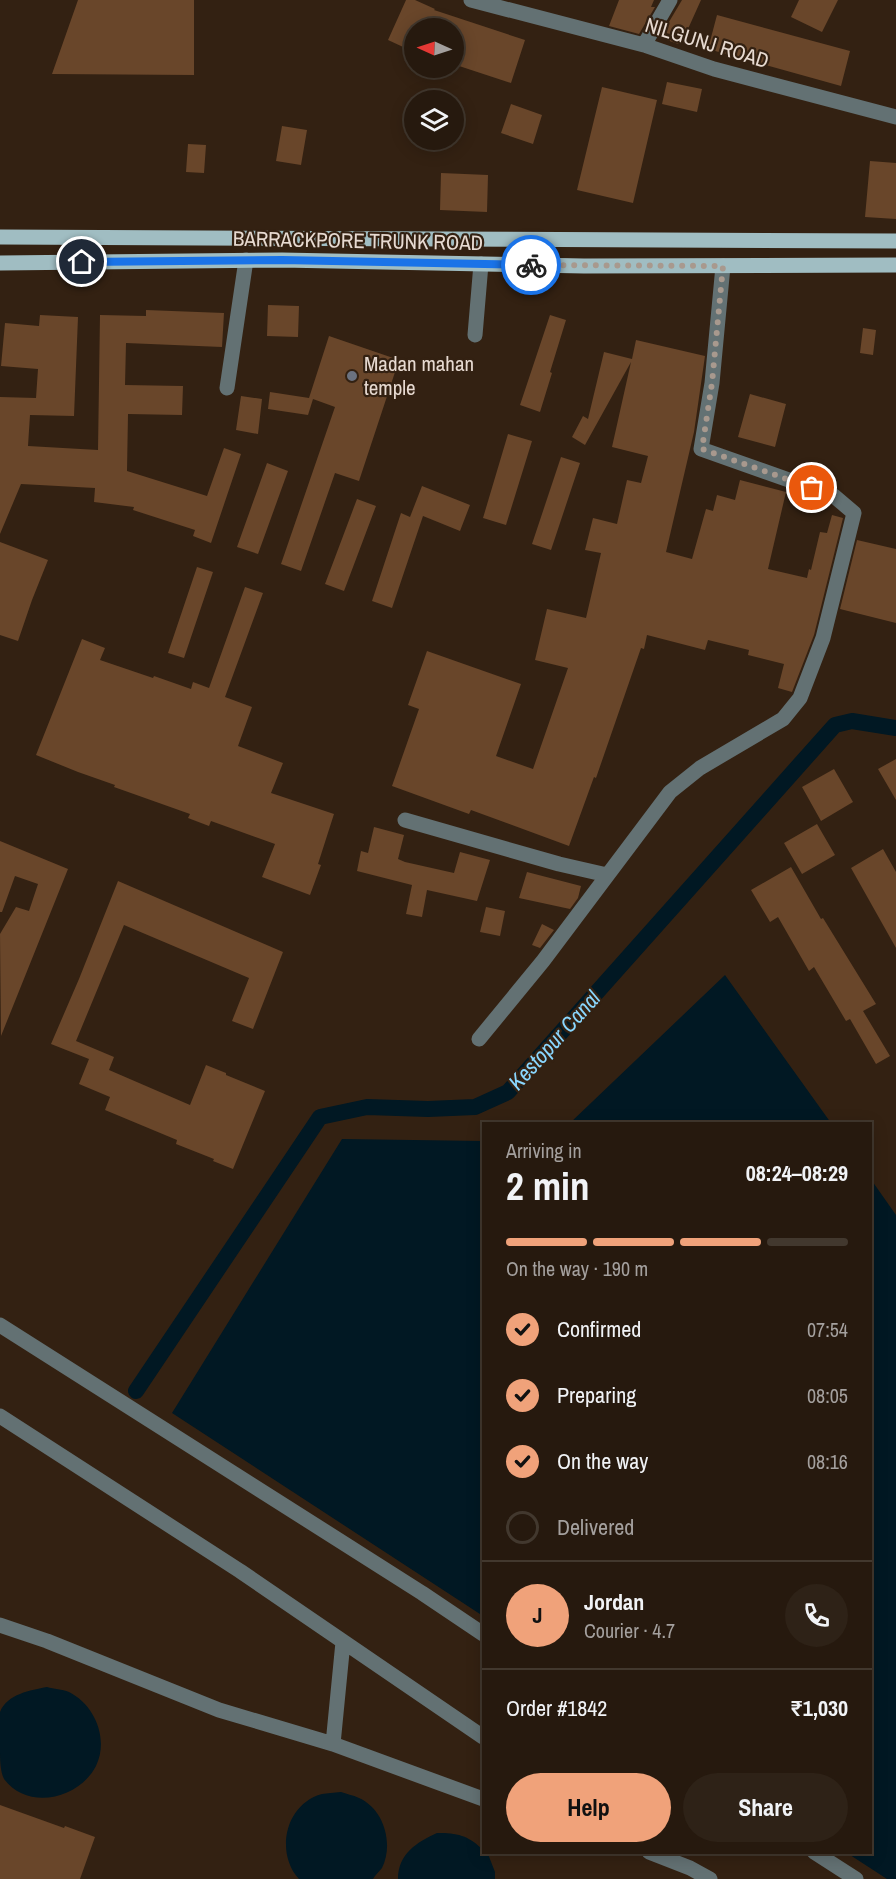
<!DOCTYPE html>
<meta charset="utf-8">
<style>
:root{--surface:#26190e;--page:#2e2217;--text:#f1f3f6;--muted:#a4a09e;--line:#42382e;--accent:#f0a27a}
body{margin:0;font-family:"Archivo Narrow",sans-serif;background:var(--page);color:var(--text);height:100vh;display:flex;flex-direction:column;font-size:22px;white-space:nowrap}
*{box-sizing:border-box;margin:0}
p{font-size:20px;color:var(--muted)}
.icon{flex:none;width:33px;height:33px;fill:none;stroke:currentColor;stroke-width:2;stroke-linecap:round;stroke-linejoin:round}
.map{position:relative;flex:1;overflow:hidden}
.details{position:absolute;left:482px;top:1122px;width:390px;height:732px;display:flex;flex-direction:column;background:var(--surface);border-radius:0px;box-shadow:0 3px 15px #0003,0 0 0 2px var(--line)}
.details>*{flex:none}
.needle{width:39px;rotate:273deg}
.fabs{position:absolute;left:404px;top:18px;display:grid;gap:12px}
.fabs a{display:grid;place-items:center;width:60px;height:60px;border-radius:50%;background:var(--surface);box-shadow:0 3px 15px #0003,0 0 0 2px var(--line);font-size:30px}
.pin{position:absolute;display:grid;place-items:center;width:51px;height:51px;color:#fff;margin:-26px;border:3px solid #fff;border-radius:50%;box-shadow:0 2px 6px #0007}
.courier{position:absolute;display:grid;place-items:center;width:60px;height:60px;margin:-30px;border:4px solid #1a73e8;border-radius:50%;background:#fff;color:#222;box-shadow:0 2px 8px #0007}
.headline em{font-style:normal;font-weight:700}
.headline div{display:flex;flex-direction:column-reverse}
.headline{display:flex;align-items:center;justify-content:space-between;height:102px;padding:0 24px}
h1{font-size:39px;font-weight:700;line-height:45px}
.bar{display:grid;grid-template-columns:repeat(4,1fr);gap:9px 6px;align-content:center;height:72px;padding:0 24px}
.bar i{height:8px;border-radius:4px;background:var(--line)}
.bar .active{background:var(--accent)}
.bar p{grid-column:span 4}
.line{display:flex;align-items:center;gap:15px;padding:0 24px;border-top:2px solid var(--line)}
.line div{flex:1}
.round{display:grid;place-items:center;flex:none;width:63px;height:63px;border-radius:32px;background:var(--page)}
ol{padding:0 24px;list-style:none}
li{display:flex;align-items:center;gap:18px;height:66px}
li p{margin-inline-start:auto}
li .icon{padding:6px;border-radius:50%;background:var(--accent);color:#111;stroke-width:4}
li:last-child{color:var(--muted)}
li i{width:33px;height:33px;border:3px solid var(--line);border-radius:50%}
.button{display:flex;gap:12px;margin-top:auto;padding:12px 24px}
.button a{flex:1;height:69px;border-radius:36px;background:var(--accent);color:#111;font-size:24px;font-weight:700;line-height:69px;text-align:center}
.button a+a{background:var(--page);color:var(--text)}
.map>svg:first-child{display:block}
.water{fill:#011823}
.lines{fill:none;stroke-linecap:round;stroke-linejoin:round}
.canal{stroke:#011823;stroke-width:16}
.building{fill:#69462a}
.minor{stroke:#637173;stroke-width:15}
.major{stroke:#a0bdc2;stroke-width:15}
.done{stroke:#a8998e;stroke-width:6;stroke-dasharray:0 10.8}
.route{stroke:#1a73e8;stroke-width:8}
.worship-dot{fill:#6b7280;stroke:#332112;stroke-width:2}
.labels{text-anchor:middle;stroke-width:4.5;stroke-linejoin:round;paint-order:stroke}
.street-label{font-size:21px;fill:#e7dad1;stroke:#332112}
.poi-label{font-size:21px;fill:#e7dad1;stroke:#332112;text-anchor:start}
.water-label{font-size:22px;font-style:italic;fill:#8ad7fe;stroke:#332112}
</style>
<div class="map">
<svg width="896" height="1879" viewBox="0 0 896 1879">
<rect width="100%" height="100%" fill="#332112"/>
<!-- water -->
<path class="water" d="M725,975L831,1123H570Z
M342,1139L483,1141V1616L172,1413Z
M870,1178L896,1215V1879H887L847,1853L870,1852Z
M47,1687C54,1689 62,1689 69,1692C95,1705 109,1739 96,1766C79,1799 28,1811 4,1779C0,1771 0,1759 0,1748C0,1739 0,1720 0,1712C7,1694 31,1690 47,1687Z
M341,1792C346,1794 353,1795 359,1798C384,1809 394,1844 382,1868C379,1872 375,1875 373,1879H299C275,1853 285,1804 322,1794C327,1793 334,1793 341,1792Z
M437,1833C457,1833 468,1835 483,1850V1852L488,1854L495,1872V1879H398C398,1854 417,1842 437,1833Z"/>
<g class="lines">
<!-- canal -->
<path class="canal" d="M136,1391L320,1117L367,1107L428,1109L475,1107L508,1092L835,725L852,721L896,728"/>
</g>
<!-- building -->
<path class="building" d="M78,0H194V75L52,74Z
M406,0H415L435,9L434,10L525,40L511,83L453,64V28H414V52L388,40Z
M619,0H654L651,7H655L639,34L609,26Z
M682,0H701L683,40L678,44L667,40L670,34L663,32Z
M799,0H838L822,32L791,17Z
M717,15L850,51L841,86L708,49Z
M667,82L702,89L697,112L662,104Z
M602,87L657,100L633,203L577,190Z
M511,104L542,115L533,144L501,133Z
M282,126L307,130L301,165L276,161Z
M188,144L206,145L204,173L186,172Z
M870,161L896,163V219L865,217Z
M441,173L488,175L487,212L440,210Z
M268,305L299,306L298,337L267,336Z
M146,310L224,313L222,347L126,343L125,385L183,386L182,415L128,414L127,471L207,496L224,448L241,454L211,543L193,536L195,530L133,510L134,507L94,502L95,488L21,484L0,534V397L36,398L38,369L1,366L5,323L39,326L40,315L78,317L74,416L30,415L28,446L98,450L100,315L146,316Z
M550,315L566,320L550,372L552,373L540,412L520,405Z
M863,328L876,330L873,355L860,353Z
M329,336L399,360L359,481L335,473L301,571L281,564L335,407L313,399L308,415L268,409L270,392L309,398Z
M636,340L705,356L694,432L666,552L692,559L706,509L713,511L717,495L735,500L740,480L786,492L768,569L807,578L809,569L811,570L820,532L827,533L832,515L843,518L814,635L792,692L778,688L784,664L748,655L749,650L708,640L705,650L647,635L644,649L641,648L596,778L594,777L569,846L471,810L469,814L392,786L419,709L408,705L427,651L521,684L496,756L533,769L568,668L535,660L547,609L586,618L601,553L585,550L593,518L617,524L627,480L641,483L648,456L612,447L631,362L585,445L572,437L583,416L588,419L604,352L632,359Z
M750,394L786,404L775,447L738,437Z
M241,396L262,399L258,434L236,430Z
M508,434L532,441L506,525L483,518Z
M561,457L580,463L551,550L532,544Z
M267,463L288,471L258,554L237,547Z
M422,486L470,505L460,531L423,516L392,608L372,601L401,513L410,517Z
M357,499L376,506L344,591L325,584Z
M857,540L896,549V623L840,609Z
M0,542L48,560L32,600L18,641L0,635Z
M197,567L213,572L184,658L168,653Z
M245,587L263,593L225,697L252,707L238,746L283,763L271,793L334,814L318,864L321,865L310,895L262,877L275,844L211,821L209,826L188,818L190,814L114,787L115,785L78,772L36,755L82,639L105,648L100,660L153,678L154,676L191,689L193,682L209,688Z
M896,759V800L878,769Z
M834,769L853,802L821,821L802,787Z
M817,824L835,855L802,874L784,843Z
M374,827L404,835L398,859L405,862L454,873L460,852L490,860L477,901L427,890L422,917L406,914L412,885L357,871L361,851L368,853Z
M0,841L68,869L1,1036L0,934L16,907L29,911L38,884L15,876L2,912H0Z
M883,849L896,872V948L851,868Z
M791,867L821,919L823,918L876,1004L863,1011L890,1056L876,1064L850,1019L846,1021L814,967L809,971L778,917L770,922L751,890Z
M527,872L581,886L578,898L570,909L519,898Z
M118,881L283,952L253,1029L232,1021L249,978L124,925L76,1041L114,1057L109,1070L190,1105L206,1065L226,1073V1075L265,1091L233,1169L213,1161L214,1159L176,1144L177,1140L105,1110L110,1097L79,1084L89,1059L51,1044L79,979Z
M486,907L505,911L500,936L480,932Z
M542,924L554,930L540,948L532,945Z
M0,1805L64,1828L65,1826L95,1837L80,1879H0Z"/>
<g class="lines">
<!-- minor -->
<path class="minor" d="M471,0L644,45L714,69L896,117
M644,45L670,0
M475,335L481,264
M227,388L246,260
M405,820L559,864L607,875
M479,1039L543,961L670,792L700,768L783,719L800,698L823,638L854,513L834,496L701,449L712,383L723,266
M0,1325L422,1593L483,1634
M0,1416L240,1571L483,1737
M0,1625L47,1641L219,1710L333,1744L483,1799
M333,1744L343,1642
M649,1852L690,1868L710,1879
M814,1852L856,1879"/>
<!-- major -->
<path class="major" d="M0,237L896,241
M0,263L282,260L584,266L896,265"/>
</g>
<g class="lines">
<!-- done -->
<path class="done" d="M531,265L723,266L712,383L702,449L812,488"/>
<!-- route -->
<path class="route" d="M82,262L282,260L531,265"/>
</g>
<!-- markers -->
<circle class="worship-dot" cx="352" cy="376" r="6"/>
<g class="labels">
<!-- street labels -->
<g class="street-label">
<text transform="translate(707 43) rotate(17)" y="7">NILGUNJ ROAD</text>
<text transform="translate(358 241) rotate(1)" y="7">BARRACKPORE TRUNK ROAD</text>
</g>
<!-- poi labels -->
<g class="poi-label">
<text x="364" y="371">Madan mahan<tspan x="364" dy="24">temple</tspan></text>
</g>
<!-- water labels -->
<g class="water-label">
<text transform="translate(554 1040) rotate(-48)" y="8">Kestopur Canal</text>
</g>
</g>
</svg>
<div class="fabs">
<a><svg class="needle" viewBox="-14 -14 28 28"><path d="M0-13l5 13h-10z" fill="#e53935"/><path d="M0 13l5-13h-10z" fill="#a4a09e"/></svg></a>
<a><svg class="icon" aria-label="layers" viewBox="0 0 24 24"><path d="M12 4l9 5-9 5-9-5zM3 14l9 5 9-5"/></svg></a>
</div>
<div class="pin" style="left:812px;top:488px;background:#ea580c"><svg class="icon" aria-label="bag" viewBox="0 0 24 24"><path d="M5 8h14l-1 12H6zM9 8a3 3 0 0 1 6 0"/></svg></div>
<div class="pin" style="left:82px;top:262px;background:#1f2937"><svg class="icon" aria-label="home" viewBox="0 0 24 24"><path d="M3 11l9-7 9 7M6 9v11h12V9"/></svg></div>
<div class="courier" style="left:531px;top:265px"><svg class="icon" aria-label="bike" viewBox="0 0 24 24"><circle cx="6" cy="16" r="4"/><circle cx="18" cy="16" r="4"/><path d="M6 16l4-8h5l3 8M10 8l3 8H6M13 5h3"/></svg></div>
<section class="details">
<div class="headline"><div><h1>2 min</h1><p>Arriving in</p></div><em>08:24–08:29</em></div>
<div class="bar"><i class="active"></i><i class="active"></i><i class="active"></i><i></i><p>On the way · 190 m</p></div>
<ol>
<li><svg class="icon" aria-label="check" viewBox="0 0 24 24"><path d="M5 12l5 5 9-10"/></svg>Confirmed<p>07:54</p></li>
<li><svg class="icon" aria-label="check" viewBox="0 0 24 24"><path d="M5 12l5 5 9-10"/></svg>Preparing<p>08:05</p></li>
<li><svg class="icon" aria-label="check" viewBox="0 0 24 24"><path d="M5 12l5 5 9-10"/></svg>On the way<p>08:16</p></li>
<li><i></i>Delivered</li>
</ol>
<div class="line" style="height:108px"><b class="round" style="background:var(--accent);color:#111">J</b><div><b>Jordan</b><p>Courier · 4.7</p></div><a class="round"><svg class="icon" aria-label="phone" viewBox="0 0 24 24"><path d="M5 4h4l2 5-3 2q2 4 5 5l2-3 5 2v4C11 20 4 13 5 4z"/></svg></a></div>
<div class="line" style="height:78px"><div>Order #1842</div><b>₹1,030</b></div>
<div class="button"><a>Help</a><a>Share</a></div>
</section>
</div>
